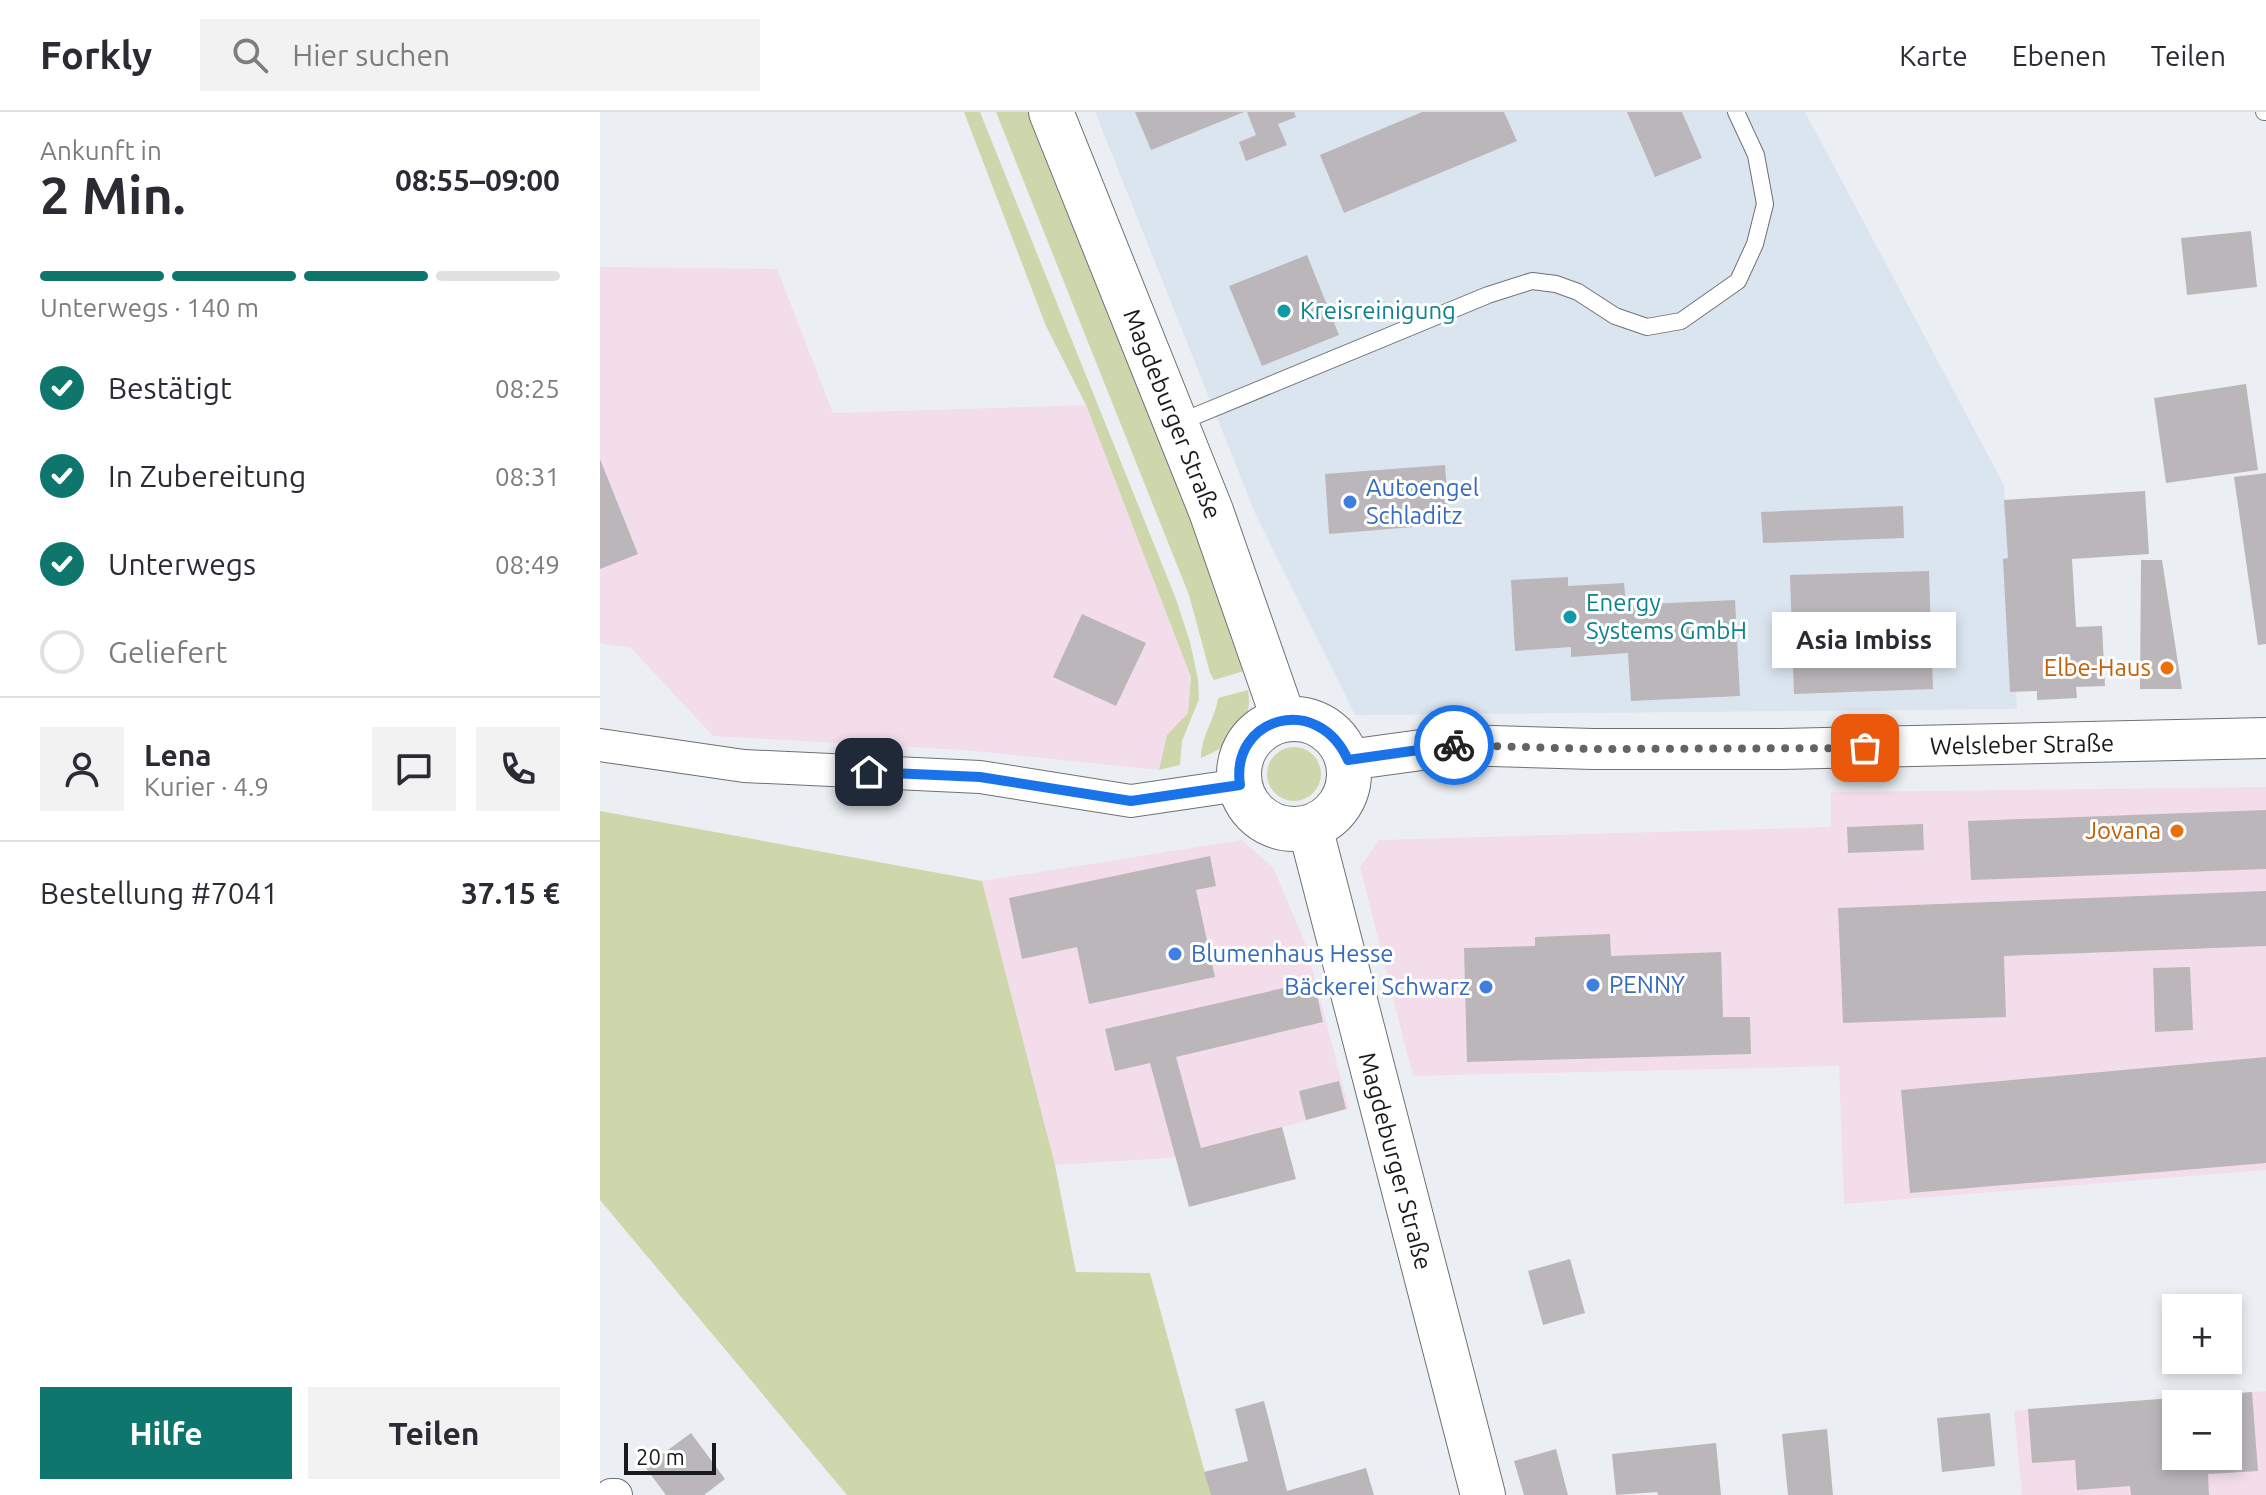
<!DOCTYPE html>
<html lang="de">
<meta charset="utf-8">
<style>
:root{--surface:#fff;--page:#f2f2f3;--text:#2b2b33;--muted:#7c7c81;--line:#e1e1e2;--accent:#0f766e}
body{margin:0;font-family:Ubuntu,sans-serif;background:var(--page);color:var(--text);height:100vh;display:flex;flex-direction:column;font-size:30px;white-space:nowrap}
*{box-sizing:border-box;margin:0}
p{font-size:26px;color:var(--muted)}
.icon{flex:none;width:44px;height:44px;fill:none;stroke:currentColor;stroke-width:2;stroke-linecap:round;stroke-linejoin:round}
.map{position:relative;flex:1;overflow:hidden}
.panel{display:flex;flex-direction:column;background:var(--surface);width:600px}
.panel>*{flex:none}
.buttons{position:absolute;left:1562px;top:1182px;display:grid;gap:16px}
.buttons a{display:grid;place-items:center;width:80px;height:80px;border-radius:0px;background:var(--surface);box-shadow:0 4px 12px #0003;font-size:40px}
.scale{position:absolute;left:24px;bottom:20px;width:92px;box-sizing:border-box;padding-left:8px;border:4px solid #191a1b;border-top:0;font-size:22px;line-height:28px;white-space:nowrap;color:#191a1b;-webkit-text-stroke:6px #fff;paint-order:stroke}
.pin{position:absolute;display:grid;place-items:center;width:68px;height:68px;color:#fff;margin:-34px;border-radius:16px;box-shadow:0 4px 12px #0006}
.courier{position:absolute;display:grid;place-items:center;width:80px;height:80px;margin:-40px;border:6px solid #1a73e8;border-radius:50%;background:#fff;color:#222;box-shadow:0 2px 10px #0007}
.bubble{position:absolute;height:56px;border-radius:0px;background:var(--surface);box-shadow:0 4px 12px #0003;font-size:26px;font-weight:600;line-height:56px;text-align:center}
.overview em{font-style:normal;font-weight:600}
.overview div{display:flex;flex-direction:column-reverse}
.overview{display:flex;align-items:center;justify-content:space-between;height:136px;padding:0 40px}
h1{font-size:52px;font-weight:600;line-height:60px}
.bar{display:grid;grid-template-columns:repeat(4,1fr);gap:12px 8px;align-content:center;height:96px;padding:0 40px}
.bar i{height:10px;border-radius:6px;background:var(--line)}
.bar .current{background:var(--accent)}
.bar p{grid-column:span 4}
.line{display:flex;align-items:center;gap:20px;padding:0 40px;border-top:2px solid var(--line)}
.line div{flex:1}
.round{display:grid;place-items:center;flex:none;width:84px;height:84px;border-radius:0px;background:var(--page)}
ol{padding:0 40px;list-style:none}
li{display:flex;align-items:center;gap:24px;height:88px}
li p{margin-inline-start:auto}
li .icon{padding:8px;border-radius:50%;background:var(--accent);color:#fff;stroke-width:4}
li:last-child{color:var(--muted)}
li i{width:44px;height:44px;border:4px solid var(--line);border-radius:50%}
.action{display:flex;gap:16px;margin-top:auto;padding:16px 40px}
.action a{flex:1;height:92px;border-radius:0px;background:var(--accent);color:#fff;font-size:32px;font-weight:600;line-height:92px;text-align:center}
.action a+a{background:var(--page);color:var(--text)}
header{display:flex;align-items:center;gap:48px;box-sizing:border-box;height:112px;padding:0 40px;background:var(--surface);border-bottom:2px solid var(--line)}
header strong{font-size:38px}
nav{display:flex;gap:44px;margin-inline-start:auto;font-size:28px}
.search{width:560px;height:72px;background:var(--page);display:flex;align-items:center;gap:20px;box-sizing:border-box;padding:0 28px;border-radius:0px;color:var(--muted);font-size:30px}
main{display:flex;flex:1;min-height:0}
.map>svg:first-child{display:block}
.commercial{fill:#f4ddea;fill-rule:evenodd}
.built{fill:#dbe5ef}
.green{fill:#ced7ab}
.building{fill:#bbb6ba;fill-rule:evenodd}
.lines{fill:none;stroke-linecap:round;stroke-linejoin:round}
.service-casing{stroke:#6e7175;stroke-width:18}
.minor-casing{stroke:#6e7175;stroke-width:34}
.tertiary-casing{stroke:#6e7175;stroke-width:42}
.secondary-casing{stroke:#6e7175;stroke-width:46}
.service{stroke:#fff;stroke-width:16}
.minor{stroke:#fff;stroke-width:32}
.tertiary{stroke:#fff;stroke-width:40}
.secondary{stroke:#fff;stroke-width:44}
.done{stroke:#626567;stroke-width:8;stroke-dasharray:0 14.4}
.route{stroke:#1a73e8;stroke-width:10}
.culture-dot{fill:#0f9aa8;stroke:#fff;stroke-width:3}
.shop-dot{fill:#3f7fe0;stroke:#fff;stroke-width:3}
.food-dot{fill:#e8710a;stroke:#fff;stroke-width:3}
.labels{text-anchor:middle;stroke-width:6;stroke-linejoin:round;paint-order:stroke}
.culture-label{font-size:24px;fill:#0d838f;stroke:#fff;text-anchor:start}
.street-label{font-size:24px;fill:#191a1b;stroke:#fff}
.shop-label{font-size:24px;fill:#366cbe;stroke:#fff;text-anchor:start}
.food-label{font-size:24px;fill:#c56008;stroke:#fff;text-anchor:end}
</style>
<header>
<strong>Forkly</strong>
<div class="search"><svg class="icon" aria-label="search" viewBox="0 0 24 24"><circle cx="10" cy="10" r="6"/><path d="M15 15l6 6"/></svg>Hier suchen</div>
<nav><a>Karte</a><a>Ebenen</a><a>Teilen</a></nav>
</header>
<main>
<section class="panel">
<div class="overview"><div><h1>2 Min.</h1><p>Ankunft in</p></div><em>08:55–09:00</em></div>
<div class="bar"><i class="current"></i><i class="current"></i><i class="current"></i><i></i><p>Unterwegs · 140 m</p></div>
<ol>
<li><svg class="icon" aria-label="check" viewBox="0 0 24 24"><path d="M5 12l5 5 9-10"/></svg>Bestätigt<p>08:25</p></li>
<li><svg class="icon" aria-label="check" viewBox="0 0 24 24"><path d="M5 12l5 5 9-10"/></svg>In Zubereitung<p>08:31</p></li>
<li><svg class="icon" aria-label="check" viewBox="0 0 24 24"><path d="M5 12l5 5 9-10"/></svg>Unterwegs<p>08:49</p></li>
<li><i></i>Geliefert</li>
</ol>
<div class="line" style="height:144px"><a class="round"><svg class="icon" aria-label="person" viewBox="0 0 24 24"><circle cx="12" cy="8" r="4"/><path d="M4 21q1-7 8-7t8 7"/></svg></a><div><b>Lena</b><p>Kurier · 4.9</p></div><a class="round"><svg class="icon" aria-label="chat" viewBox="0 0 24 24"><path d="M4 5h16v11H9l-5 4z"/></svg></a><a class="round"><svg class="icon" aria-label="phone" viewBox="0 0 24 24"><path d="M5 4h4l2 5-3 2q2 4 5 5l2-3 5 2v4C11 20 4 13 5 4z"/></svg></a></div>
<div class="line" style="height:104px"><div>Bestellung #7041</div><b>37.15 €</b></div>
<div class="action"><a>Hilfe</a><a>Teilen</a></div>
</section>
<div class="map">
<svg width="1666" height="1383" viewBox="0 0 1666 1383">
<rect width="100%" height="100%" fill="#ebeff3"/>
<!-- commercial -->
<path class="commercial" d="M0,155L177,157L233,301L486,293L591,565L588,602L567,623L559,658L364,638L113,624L31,536L0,531Z
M1666,675V1058L1244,1092L1239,954L813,964L760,755L779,728L1231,715V680Z
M642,728L673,755L706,833L749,997L568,1046L455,1053L382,769Z
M1666,1279V1383H1422L1414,1299ZM1576,1292H1628V1344H1576Z"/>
<!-- built -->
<path class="built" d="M495,0H1205L1404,373L1417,597L755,603L655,401Z"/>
<!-- green -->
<path class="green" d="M364,0H380L576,487L590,530L598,567L599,587L582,629L580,653L559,658L567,623L588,601L591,565L486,293L446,214Z
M396,0H434L599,416L644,559L614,568L610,561L589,483Z
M648,578C654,614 631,634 601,646C601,624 615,607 618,586Z
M667 662a27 27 0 1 1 54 0a27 27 0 1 1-54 0Z
M0,699L382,769L455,1053L476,1160L550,1161L611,1383H247L0,1088Z"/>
<!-- building -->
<path class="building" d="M535,0H644L551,38Z
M647,0H694L696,5L678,12L687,33L646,49L639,30L656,23Z
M822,0H904L917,29L744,101L720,43Z
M1027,0H1082L1102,46L1055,65Z
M1651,119L1657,175L1587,183L1581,126Z
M707,143L739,223L662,254L629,174Z
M1646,272L1658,358L1566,371L1554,286Z
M0,347L38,442L0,457Z
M845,353L849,412L729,422L725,362Z
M1666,361V532L1658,533L1634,365Z
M1545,379L1549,442L1472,447L1476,515L1502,514L1505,574L1476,575L1477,586L1437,588V579L1410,580L1403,447L1408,446L1404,388Z
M1303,394L1304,426L1163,431L1161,400Z
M1541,448H1562L1582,577H1540Z
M1329,459L1333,577L1194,582L1190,463Z
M968,465V474L1024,471L1026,493L1135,488L1140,584L1031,589L1028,541L971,545V535L915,539L911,468Z
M482,502L546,531L516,594L453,565Z
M1666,698V757L1371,768L1368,709Z
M1323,712L1324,738L1248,741L1247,715Z
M610,744L616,774L596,778L615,865L489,892L477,835L422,847L409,786Z
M1666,779V834L1404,844L1406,905L1243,911L1238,796Z
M1010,822L1011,844L1121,840L1123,905H1150L1151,942L867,950L864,836L935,834V825Z
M1590,855L1593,918L1555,920L1553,856Z
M714,869L723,910L576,945L601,1036L682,1015L696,1067L589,1095L550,951L515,959L505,917Z
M1666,945V1051L1310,1081L1301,978Z
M739,969L746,997L706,1008L699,979Z
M970,1147L985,1201L943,1213L928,1159Z
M1652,1280L1658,1359L1608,1362L1609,1383H1531L1530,1374L1477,1378L1475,1348L1432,1351L1428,1297ZM1576,1292H1628V1344H1576Z
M664,1289L687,1379L766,1356L774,1383H611L604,1360L648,1349L635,1297Z
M1390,1301L1395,1354L1342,1360L1337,1306Z
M1227,1317L1233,1383H1188L1182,1322Z
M91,1321L125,1367L104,1383H66L45,1355Z
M1116,1331L1121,1383H1058L1057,1380L1016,1383L1012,1342Z
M956,1337L968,1383H924L914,1349Z"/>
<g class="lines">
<defs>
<path id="service" d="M1664,0H1666
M578,311L888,183L932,169L956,172L978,180L1015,204L1047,215L1081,209L1138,169L1155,132L1165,92L1156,43L1136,0"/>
<path id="minor" d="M0,633L144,654L380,665L531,689L640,673
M11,1383H16"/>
<path id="tertiary" d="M748,648L858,633L993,637H1181L1666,626"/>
<path id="secondary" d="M451,0L611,399L684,608
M639 662a55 55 0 1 1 110 0a55 55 0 1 1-110 0Z
M710,715L883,1383"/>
</defs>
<!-- service casing -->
<use href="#service" class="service-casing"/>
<!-- minor casing -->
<use href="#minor" class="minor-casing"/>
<!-- tertiary casing -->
<use href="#tertiary" class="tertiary-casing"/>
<!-- secondary casing -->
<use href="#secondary" class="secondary-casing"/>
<!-- service -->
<use href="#service" class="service"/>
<!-- minor -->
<use href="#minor" class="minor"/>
<!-- tertiary -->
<use href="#tertiary" class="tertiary"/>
<!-- secondary -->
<use href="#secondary" class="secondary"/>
</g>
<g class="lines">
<!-- done -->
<path class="done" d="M854,633L993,637L1265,636"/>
<!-- route -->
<path class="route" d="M269,660L380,665L531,689L640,673C630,605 718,580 748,648L854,633"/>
</g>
<!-- markers -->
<g class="culture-dot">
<circle cx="684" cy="199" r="8"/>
<circle cx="970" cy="505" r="8"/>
</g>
<g class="shop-dot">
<circle cx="750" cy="390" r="8"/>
<circle cx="575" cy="842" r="8"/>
<circle cx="993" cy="873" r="8"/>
<circle cx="886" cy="875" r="8"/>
</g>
<g class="food-dot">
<circle cx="1567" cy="556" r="8"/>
<circle cx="1577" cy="719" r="8"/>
</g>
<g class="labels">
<!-- culture labels -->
<g class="culture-label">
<text x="700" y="207">Kreisreinigung</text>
<text x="986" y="499">Energy<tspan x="986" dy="28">Systems GmbH</tspan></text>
</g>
<!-- street labels -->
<g class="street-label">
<text transform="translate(572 302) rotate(68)" y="8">Magdeburger Straße</text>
<text transform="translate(1422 633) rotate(-1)" y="8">Welsleber Straße</text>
<text transform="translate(795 1049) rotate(75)" y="8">Magdeburger Straße</text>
</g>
<!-- shop labels -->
<g class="shop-label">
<text x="766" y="384">Autoengel<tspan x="766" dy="28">Schladitz</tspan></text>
<text x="591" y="850">Blumenhaus Hesse</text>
<text x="1009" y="881">PENNY</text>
<text x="870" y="883" text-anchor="end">Bäckerei Schwarz</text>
</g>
<!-- food labels -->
<g class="food-label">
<text x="1551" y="564">Elbe-Haus</text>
<text x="1561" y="727">Jovana</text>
</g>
</g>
</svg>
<div class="buttons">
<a>+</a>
<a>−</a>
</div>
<div class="scale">20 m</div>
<div class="pin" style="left:1265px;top:636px;background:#ea580c"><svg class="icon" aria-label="bag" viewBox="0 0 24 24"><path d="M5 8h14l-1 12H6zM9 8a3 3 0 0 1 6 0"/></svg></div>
<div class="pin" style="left:269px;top:660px;background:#1f2937"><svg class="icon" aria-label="home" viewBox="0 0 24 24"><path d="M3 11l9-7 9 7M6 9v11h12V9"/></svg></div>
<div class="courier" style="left:854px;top:633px"><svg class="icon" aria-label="bike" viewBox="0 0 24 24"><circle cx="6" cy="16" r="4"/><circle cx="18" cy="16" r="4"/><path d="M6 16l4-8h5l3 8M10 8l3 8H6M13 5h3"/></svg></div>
<div class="bubble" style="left:1172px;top:500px;width:184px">Asia Imbiss</div>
</div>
</main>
